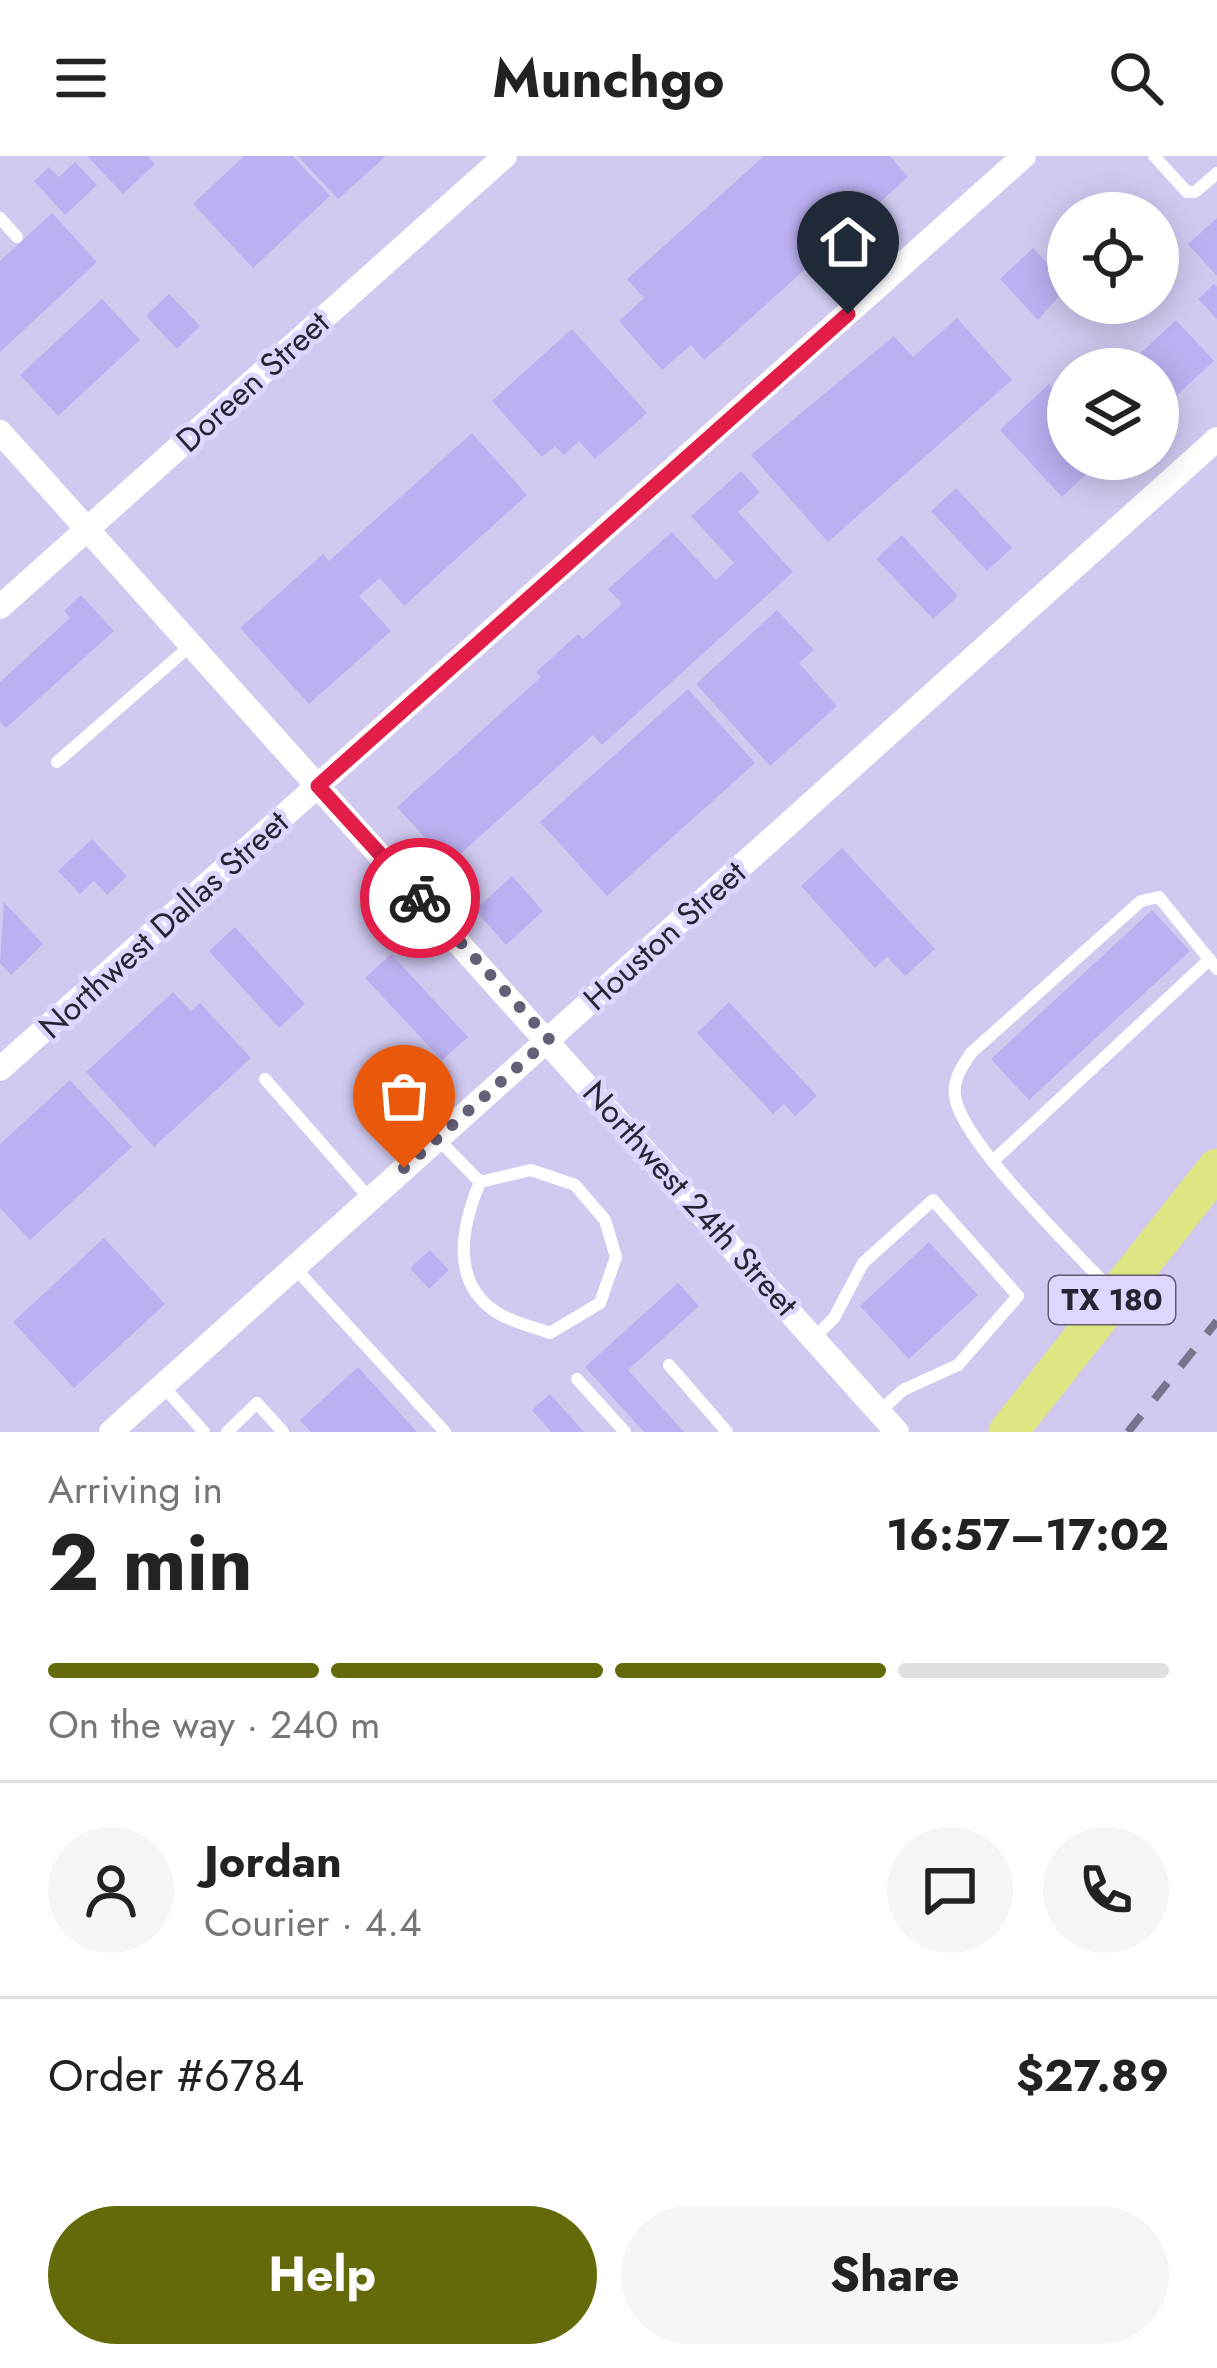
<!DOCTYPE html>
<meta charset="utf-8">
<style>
:root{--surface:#fff;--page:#f6f6f6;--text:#222;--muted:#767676;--line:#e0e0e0;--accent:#646909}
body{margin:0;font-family:Jost,sans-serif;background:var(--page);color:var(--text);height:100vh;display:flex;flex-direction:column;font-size:45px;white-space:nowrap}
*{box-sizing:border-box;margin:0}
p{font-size:39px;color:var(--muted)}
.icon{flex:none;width:66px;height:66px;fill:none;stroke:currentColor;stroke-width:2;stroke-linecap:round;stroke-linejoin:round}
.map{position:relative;height:1276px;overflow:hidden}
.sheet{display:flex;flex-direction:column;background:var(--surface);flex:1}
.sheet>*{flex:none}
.tools{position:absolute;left:1047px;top:36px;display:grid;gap:24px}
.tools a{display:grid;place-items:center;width:132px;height:132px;border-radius:50%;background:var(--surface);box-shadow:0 6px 30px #0003;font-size:60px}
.pin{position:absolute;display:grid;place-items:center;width:102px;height:102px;color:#fff;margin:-123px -51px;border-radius:50% 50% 50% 0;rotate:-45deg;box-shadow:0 0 12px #0007}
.pin .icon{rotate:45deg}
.courier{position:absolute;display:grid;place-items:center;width:120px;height:120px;margin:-60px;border:9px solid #e11d48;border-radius:50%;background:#fff;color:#222;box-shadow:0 3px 15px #0007}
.summary em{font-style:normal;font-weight:700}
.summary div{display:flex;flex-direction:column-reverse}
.summary{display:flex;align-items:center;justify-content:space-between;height:204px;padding:0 48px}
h1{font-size:78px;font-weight:700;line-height:90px}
.bar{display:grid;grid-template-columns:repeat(4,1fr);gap:18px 12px;align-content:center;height:144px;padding:0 48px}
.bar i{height:15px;border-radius:9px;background:var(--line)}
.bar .on{background:var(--accent)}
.bar p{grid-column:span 4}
.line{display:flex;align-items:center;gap:30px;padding:0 48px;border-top:3px solid var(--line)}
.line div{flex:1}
.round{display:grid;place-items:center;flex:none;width:126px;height:126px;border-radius:63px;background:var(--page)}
.button{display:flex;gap:24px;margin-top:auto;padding:24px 48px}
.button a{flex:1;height:138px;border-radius:72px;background:var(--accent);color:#fff;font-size:48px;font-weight:700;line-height:138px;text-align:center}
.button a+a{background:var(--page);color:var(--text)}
header{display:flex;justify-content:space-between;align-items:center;height:156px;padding:0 48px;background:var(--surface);font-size:54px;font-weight:700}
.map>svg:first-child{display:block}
.building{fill:#bdb0f2}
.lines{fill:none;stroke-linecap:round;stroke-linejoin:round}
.service{stroke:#fff;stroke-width:12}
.minor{stroke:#fff;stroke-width:24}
.primary{stroke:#dfe583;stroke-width:39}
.rail{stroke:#78748e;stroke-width:8;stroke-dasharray:21 21;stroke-linecap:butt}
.done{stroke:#625f76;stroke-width:12;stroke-dasharray:0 21.6}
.route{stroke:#e11d48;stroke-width:15}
.labels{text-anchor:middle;stroke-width:10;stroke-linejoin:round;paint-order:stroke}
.shield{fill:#ddd7ff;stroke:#5e5a70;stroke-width:3}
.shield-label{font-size:30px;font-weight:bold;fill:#272533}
.street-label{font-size:33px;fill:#272533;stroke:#ddd7ff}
</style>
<header><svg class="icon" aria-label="menu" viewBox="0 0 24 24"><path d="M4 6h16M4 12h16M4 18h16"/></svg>Munchgo<svg class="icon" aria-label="search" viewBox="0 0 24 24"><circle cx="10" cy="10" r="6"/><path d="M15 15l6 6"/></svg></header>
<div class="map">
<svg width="1217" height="1276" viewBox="0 0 1217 1276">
<rect width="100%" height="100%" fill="#d0caf1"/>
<!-- building -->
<path class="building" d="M87,0H148L155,8L123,38Z
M244,0H293L330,40L253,112L193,48Z
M298,0H386L338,43Z
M764,0H890L908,21L704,204L691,189L662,214L619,165L644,142L627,123Z
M75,6L97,29L65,59L34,25L49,11L59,21Z
M52,57L97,106L0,196V105Z
M1217,62V120L1188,88Z
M1033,92L1068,130L1038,164L1000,123Z
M1214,128L1217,131V163L1198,143Z
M169,138L200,170L177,193L146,160Z
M102,143L140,184L58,260L20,219Z
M957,162L1012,224L828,386L751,299L894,180L913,201Z
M1176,164L1214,205L1165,250L1158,242V213L1128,209Z
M572,173L647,257L595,303L579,285L564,299L555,290L542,301L492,245Z
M1049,228L1068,248V303H1102L1062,341L1000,274Z
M472,277L527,339L404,450L380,422L359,440L391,475L309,548L240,472L323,398L329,405Z
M741,315L760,336L738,356L793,416L602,589L593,579L449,708L397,651L541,521L536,516L578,478L583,483L622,448L608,433L672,376L716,424L734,407L691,360Z
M956,332L1012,392L987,415L931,355Z
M902,379L958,440L933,463L876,403Z
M81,439L114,475L6,572L0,565V526L70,462L64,455Z
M777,454L814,494L799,507L837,550L770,610L696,528Z
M688,533L755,607L607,740L540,666Z
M92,683L127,720L107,739L94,725L80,738L58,715Z
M842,692L935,793L905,820L887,801L875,812L801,730Z
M512,720L543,755L506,789L475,754Z
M4,746L43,788L11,819L0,807Z
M1152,754L1190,795L1029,944L991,903Z
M235,771L305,848L279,872L209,795Z
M391,798L468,881L442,904L365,822Z
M173,836L191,855L200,847L251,902L154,991L86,916Z
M729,846L817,940L795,960L784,948L773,958L697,877Z
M70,924L132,991L30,1084L0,1052V988Z
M104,1082L165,1148L74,1232L13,1166Z
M929,1086L978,1139L909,1203L860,1150Z
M430,1094L449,1114L429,1133L410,1112Z
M678,1127L699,1150L628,1214L684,1276H644L585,1211Z
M358,1211L417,1276H311L300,1264Z
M550,1238L584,1276H551L532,1254Z"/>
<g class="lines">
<!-- service -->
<path class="service" d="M1154,0L1187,36H1195L1217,17
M0,62L17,81
M57,606L190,490
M265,923L370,1043
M438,983L480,1026L531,1014L575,1029L605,1064L616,1101L600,1147L550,1177C534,1171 511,1166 496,1156C449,1125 462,1069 480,1026
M993,1005L1210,803
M294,1111L445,1276
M1111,1134C1077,1097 960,985 955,940C953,922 962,911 971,897L1141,745L1159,741L1217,813
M814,1182L834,1162L863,1107L933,1044L1018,1140L958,1209L903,1234L879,1256
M669,1209L727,1276
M577,1223L625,1276
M163,1230L204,1276
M227,1276L257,1247L283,1276"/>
<!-- minor -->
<path class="minor" d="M0,276L897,1276
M0,451L505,0
M0,913L1024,0
M111,1276L1217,283"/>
<!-- primary -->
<path class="primary" d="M1008,1276L1217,1012"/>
<!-- rail -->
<path class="rail" d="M1128,1276L1217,1165"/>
</g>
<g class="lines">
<!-- done -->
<path class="done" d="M404,1012L549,883L420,742"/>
<!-- route -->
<path class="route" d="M420,742L318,630L848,158"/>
</g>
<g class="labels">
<!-- shield labels -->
<rect class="shield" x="1049" y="1120" width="126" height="48" rx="9"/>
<g class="shield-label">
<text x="1112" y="1154">TX 180</text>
</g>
<!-- street labels -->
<g class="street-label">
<text transform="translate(252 225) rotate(-42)" y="12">Doreen Street</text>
<text transform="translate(163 768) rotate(-42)" y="12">Northwest Dallas Street</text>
<text transform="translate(664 779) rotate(-42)" y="12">Houston Street</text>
<text transform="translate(691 1042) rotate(48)" y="12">Northwest 24th Street</text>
</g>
</g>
</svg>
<div class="tools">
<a><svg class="icon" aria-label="locate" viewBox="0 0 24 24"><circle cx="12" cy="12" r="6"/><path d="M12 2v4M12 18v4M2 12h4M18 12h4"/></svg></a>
<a><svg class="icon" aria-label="layers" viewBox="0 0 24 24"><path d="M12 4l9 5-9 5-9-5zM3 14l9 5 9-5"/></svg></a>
</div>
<div class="pin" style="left:404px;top:1012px;background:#ea580c"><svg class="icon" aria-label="bag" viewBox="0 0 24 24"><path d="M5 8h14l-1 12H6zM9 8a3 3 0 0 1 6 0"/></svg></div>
<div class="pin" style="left:848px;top:158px;background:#1f2937"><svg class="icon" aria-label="home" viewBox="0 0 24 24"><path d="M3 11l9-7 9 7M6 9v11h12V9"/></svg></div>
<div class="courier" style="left:420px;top:742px"><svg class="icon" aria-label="bike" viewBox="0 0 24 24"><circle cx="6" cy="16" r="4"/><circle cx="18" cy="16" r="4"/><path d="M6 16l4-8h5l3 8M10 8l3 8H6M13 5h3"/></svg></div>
</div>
<section class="sheet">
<div class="summary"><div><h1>2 min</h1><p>Arriving in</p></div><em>16:57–17:02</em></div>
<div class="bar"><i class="on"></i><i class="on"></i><i class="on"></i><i></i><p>On the way · 240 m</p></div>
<div class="line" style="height:216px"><a class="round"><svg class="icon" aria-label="person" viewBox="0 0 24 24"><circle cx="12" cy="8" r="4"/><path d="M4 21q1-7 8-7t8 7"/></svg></a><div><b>Jordan</b><p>Courier · 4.4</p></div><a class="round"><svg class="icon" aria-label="chat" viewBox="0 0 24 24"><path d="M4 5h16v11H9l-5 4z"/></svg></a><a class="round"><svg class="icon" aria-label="phone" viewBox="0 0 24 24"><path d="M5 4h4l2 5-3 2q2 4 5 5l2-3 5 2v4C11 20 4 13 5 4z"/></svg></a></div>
<div class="line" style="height:156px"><div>Order #6784</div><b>$27.89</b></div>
<div class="button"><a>Help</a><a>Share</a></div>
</section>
